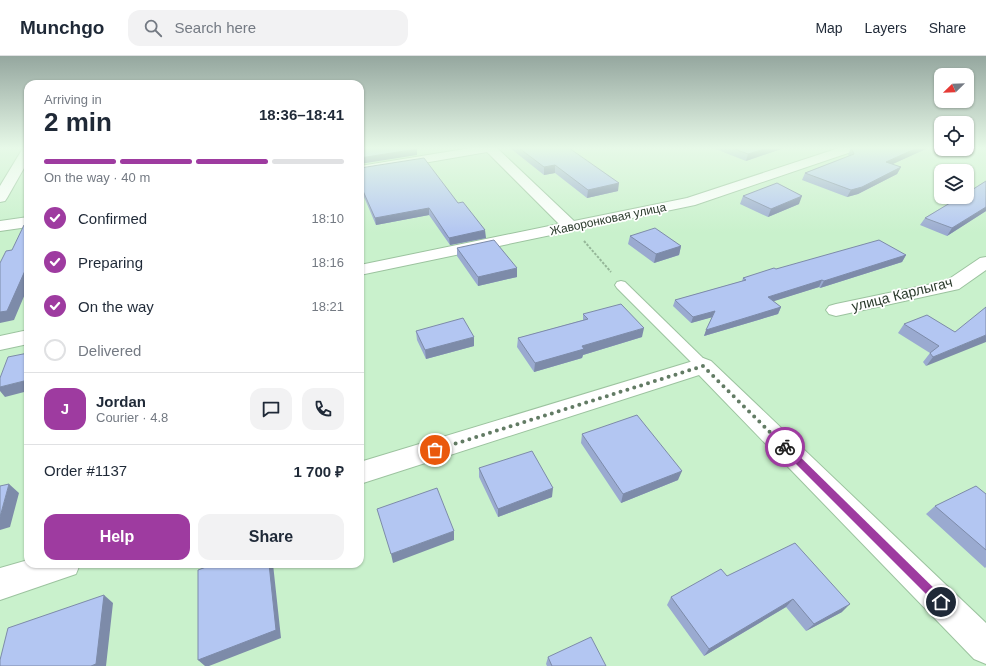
<!DOCTYPE html>
<meta charset="utf-8">
<style>
:root{--surface:#fff;--page:#f2f2f3;--text:#1f2937;--muted:#747a83;--line:#e0e1e3;--accent:#9e3ba0}
body{margin:0;font-family:Arial,sans-serif;background:var(--page);color:var(--text);height:100vh;display:flex;flex-direction:column;font-size:15px;white-space:nowrap}
*{box-sizing:border-box;margin:0}
p{font-size:13px;color:var(--muted)}
.icon{flex:none;width:22px;height:22px;fill:none;stroke:currentColor;stroke-width:2;stroke-linecap:round;stroke-linejoin:round}
.map{position:relative;flex:1;overflow:hidden}
.panel{position:absolute;left:24px;top:24px;width:340px;height:488px;display:flex;flex-direction:column;background:var(--surface);border-radius:12px;box-shadow:0 1px 3px #0004}
.panel>*{flex:none}
.needle{width:26px;rotate:247deg}
.tools{position:absolute;left:934px;top:12px;display:grid;gap:8px}
.tools a{display:grid;place-items:center;width:40px;height:40px;border-radius:8px;background:var(--surface);box-shadow:0 1px 3px #0004;font-size:20px}
.pin{position:absolute;display:grid;place-items:center;width:34px;height:34px;color:#fff;margin:-17px;border:2px solid #fff;border-radius:50%;box-shadow:0 1px 4px #0007}
.courier{position:absolute;display:grid;place-items:center;width:40px;height:40px;margin:-20px;border:3px solid #9e3ba0;border-radius:50%;background:#fff;color:#222;box-shadow:0 1px 5px #0007}
.head em{font-style:normal;font-weight:700}
.head div{display:flex;flex-direction:column-reverse}
.head{display:flex;align-items:center;justify-content:space-between;height:68px;padding:0 20px}
h1{font-size:26px;font-weight:700;line-height:30px}
.bar{display:grid;grid-template-columns:repeat(4,1fr);gap:6px 4px;align-content:center;height:48px;padding:0 20px}
.bar i{height:5px;border-radius:3px;background:var(--line)}
.bar .active{background:var(--accent)}
.bar p{grid-column:span 4}
.line{display:flex;align-items:center;gap:10px;padding:0 20px;border-top:1px solid var(--line)}
.line div{flex:1}
.round{display:grid;place-items:center;flex:none;width:42px;height:42px;border-radius:12px;background:var(--page)}
ol{padding:0 20px;list-style:none}
li{display:flex;align-items:center;gap:12px;height:44px}
li p{margin-inline-start:auto}
li .icon{padding:4px;border-radius:50%;background:var(--accent);color:#fff;stroke-width:4}
li:last-child{color:var(--muted)}
li i{width:22px;height:22px;border:2px solid var(--line);border-radius:50%}
.primary-button{display:flex;gap:8px;margin-top:auto;padding:8px 20px}
.primary-button a{flex:1;height:46px;border-radius:12px;background:var(--accent);color:#fff;font-size:16px;font-weight:700;line-height:46px;text-align:center}
.primary-button a+a{background:var(--page);color:var(--text)}
header{display:flex;align-items:center;gap:24px;box-sizing:border-box;height:56px;padding:0 20px;background:var(--surface);border-bottom:1px solid var(--line)}
header strong{font-size:19px}
nav{display:flex;gap:22px;margin-inline-start:auto;font-size:14px}
.search{width:280px;height:36px;background:var(--page);display:flex;align-items:center;gap:10px;box-sizing:border-box;padding:0 14px;border-radius:12px;color:var(--muted);font-size:15px}
.map>svg:first-child{display:block}
.lines{fill:none;stroke-linecap:round;stroke-linejoin:round}
.service-casing{stroke:#9cc39f;stroke-width:2}
.minor-casing{stroke:#9cc39f;stroke-width:2}
.path{stroke:#95b698;stroke-width:2;stroke-dasharray:2.5 1.5;stroke-linecap:butt}
.service{fill:#fff;fill-rule:evenodd}
.minor{fill:#fff;fill-rule:evenodd}
.wall{fill:#9aaad0}
.shaded-wall{fill:#7d8ba9}
.building{fill:#b3c6f2;stroke:#7d8ba9}
.route{fill:#9e3ba0}
.done{stroke:#627b64;stroke-width:4;stroke-dasharray:0 7.2}
.labels{text-anchor:middle;stroke-width:3.5;stroke-linejoin:round;paint-order:stroke}
.far-street-label{font-size:12px;fill:#2b3b2c;stroke:#fff}
.street-label{font-size:14px;fill:#2b3b2c;stroke:#fff}
</style>
<header>
<strong>Munchgo</strong>
<div class="search"><svg class="icon" aria-label="search" viewBox="0 0 24 24"><circle cx="10" cy="10" r="6"/><path d="M15 15l6 6"/></svg>Search here</div>
<nav><a>Map</a><a>Layers</a><a>Share</a></nav>
</header>
<div class="map">
<svg width="986" height="610" viewBox="0 0 986 610">
<rect width="100%" height="100%" fill="#c9f1cc"/>
<g class="lines">
<defs>
<path id="service" d="M621,225L625,226L708,307L710,310L708,313L703,315L698,313L617,232L615,229L617,226Z"/>
<path id="minor" d="M23,92H28V105L7,142L5,145L0,146V130Z
M471,92H497L574,165L687,142L839,92H856L854,95L695,149L360,219V209L559,168L487,96L360,118V110Z
M28,161V171L0,175V165Z
M986,201V214L959,233L836,260L829,258L826,254L829,250L836,248L946,225L980,202Z
M28,274V288L0,294V280Z
M703,302L711,305L986,567V608L974,603L699,319L360,428V406Z
M28,504V508H80L76,518L0,544V512Z"/>
</defs>
<!-- service casing -->
<use href="#service" class="service-casing"/>
<!-- minor casing -->
<use href="#minor" class="minor-casing"/>
<!-- path -->
<path class="path" d="M584,185L611,216"/>
<!-- service -->
<use href="#service" class="service"/>
<!-- minor -->
<use href="#minor" class="minor"/>
</g>
<!-- wall -->
<path class="wall" d="M510,92H569L618,135L587,142L555,117L544,119Z
M713,92H784L746,105Z
M851,92H928L892,108L901,111L897,118L858,138L847,141L802,124L805,117L849,100L848,99Z
M360,112L486,182L450,189L429,159L376,169L361,134L360,135Z
M986,125V155L947,180L920,169L925,162Z
M743,140L799,148L768,161L740,148Z
M630,180L681,190L679,199L654,207L628,188Z
M457,192L517,221L478,230L457,200Z
M906,199L902,206L820,232L819,231L773,245L781,251L778,258L704,280L712,261L691,267L673,250L675,244L742,225L743,222L776,213Z
M583,258L642,281L583,299L582,302L534,316L517,291L518,282L583,264Z
M904,268L955,276L926,310L923,306L930,297L898,277Z
M416,275L474,290L426,303L417,284Z
M582,378L678,424L621,447L581,387Z
M479,412L552,441L498,461L479,421Z
M986,438V511L985,512L926,458L935,450Z
M727,520L842,556L806,575L786,551L704,600L667,549L671,541Z
M548,601L606,610H547L546,608Z"/>
<!-- shaded-wall -->
<path class="shaded-wall" d="M768,92H784L746,105L748,98Z
M917,92H928L882,113L886,106Z
M417,93V99L360,108V102Z
M555,109V117L544,119V111Z
M901,111L897,118L858,138L847,141L851,134Z
M619,127L618,135L587,142L588,134Z
M802,140L799,148L768,161L771,153Z
M986,151V155L947,180L952,172Z
M429,152V159L376,169L375,162Z
M485,174L486,182L450,189L449,182Z
M681,190L679,199L654,207L656,198Z
M906,199L902,206L820,232L824,225Z
M28,208V231L14,264L0,267V256Z
M517,212V221L478,230V221Z
M822,224L819,231L765,248L768,241Z
M781,251L778,258L704,280L706,274Z
M715,255L713,261L691,267L693,261Z
M644,272L642,281L583,299L582,302L534,316L535,307L582,290Z
M986,279V286L926,310L933,301Z
M474,281V290L426,303L425,294Z
M28,324V335L5,341L0,335V331Z
M682,415L678,424L621,447L623,438Z
M9,428L19,437L10,471L0,474V461Z
M553,432L552,441L498,461V453Z
M454,475V484L393,507L391,498Z
M269,508H273L281,582L209,610H205L198,604Z
M104,539L113,547L106,610H91Z
M793,543L786,551L704,600L709,593Z
M850,548L842,556L806,575L814,568Z"/>
<!-- building -->
<path class="building" d="M360,92H416L417,93L360,102Z
M519,92H569L619,127L588,134L555,109L544,111Z
M732,92H768L748,98Z
M851,92H917L886,106L901,111L862,131L851,134L805,117L854,98Z
M424,102L458,147L463,146L485,174L449,182L429,152L375,162L360,128V112Z
M986,125V151L952,172L925,162L960,141H967V137Z
M777,127L802,140L771,153L743,140Z
M24,169H28V208L7,255L0,256V207L6,195L12,194Z
M655,172L681,190L656,198L630,180Z
M494,184L517,212L478,221L457,192Z
M879,184L906,199L824,225L822,224L768,241L781,251L706,274L715,255L693,261L675,244L746,224L743,222L774,212L776,213Z
M621,248L644,272L582,290L584,293L535,307L518,282L588,263L583,258Z
M986,251V279L933,301L930,297L939,290L904,268L927,259L955,276Z
M463,262L474,281L425,294L416,275Z
M28,297V324L0,331V322L8,301Z
M637,359L682,415L623,438L582,378Z
M532,395L553,432L498,453L479,412Z
M9,428L0,461V430Z
M976,430L986,438V494L935,450Z
M437,432L454,475L391,498L377,453Z
M795,487L850,548L814,568L793,543L709,593L671,541L721,513L727,520Z
M214,508H269L276,574L198,604V514Z
M104,539L96,608L91,610H0V604L8,572Z
M591,581L606,610H552L548,601Z"/>
<!-- sky -->
<linearGradient id="sky" x2="0" y2="1"><stop stop-color="#95a79f"/><stop offset="0.52" stop-color="#e7f9e8"/><stop offset="1" stop-color="#e7f9e8" stop-opacity="0"/></linearGradient>
<rect width="986" height="177" fill="url(#sky)"/>
<!-- route -->
<path class="route" d="M785,388L788,389L944,542L946,546L944,549L941,551L937,549L782,394L781,391Z"/>
<g class="lines">
<!-- done -->
<path class="done" d="M435,394L703,310L785,391"/>
</g>
<g class="labels">
<!-- far-street labels -->
<g class="far-street-label">
<text transform="translate(608 163) rotate(-12)" y="4">Жаворонковая улица</text>
</g>
<!-- street labels -->
<g class="street-label">
<text transform="translate(902 238) rotate(-14)" y="5">улица Карлыгач</text>
</g>
</g>
</svg>
<div class="tools">
<a><svg class="needle" viewBox="-14 -14 28 28"><path d="M0-13l5 13h-10z" fill="#e53935"/><path d="M0 13l5-13h-10z" fill="#747a83"/></svg></a>
<a><svg class="icon" aria-label="locate" viewBox="0 0 24 24"><circle cx="12" cy="12" r="6"/><path d="M12 2v4M12 18v4M2 12h4M18 12h4"/></svg></a>
<a><svg class="icon" aria-label="layers" viewBox="0 0 24 24"><path d="M12 4l9 5-9 5-9-5zM3 14l9 5 9-5"/></svg></a>
</div>
<div class="pin" style="left:435px;top:394px;background:#ea580c"><svg class="icon" aria-label="bag" viewBox="0 0 24 24"><path d="M5 8h14l-1 12H6zM9 8a3 3 0 0 1 6 0"/></svg></div>
<div class="pin" style="left:941px;top:546px;background:#1f2937"><svg class="icon" aria-label="home" viewBox="0 0 24 24"><path d="M3 11l9-7 9 7M6 9v11h12V9"/></svg></div>
<div class="courier" style="left:785px;top:391px"><svg class="icon" aria-label="bike" viewBox="0 0 24 24"><circle cx="6" cy="16" r="4"/><circle cx="18" cy="16" r="4"/><path d="M6 16l4-8h5l3 8M10 8l3 8H6M13 5h3"/></svg></div>
<section class="panel">
<div class="head"><div><h1>2 min</h1><p>Arriving in</p></div><em>18:36–18:41</em></div>
<div class="bar"><i class="active"></i><i class="active"></i><i class="active"></i><i></i><p>On the way · 40 m</p></div>
<ol>
<li><svg class="icon" aria-label="check" viewBox="0 0 24 24"><path d="M5 12l5 5 9-10"/></svg>Confirmed<p>18:10</p></li>
<li><svg class="icon" aria-label="check" viewBox="0 0 24 24"><path d="M5 12l5 5 9-10"/></svg>Preparing<p>18:16</p></li>
<li><svg class="icon" aria-label="check" viewBox="0 0 24 24"><path d="M5 12l5 5 9-10"/></svg>On the way<p>18:21</p></li>
<li><i></i>Delivered</li>
</ol>
<div class="line" style="height:72px"><b class="round" style="background:var(--accent);color:#fff">J</b><div><b>Jordan</b><p>Courier · 4.8</p></div><a class="round"><svg class="icon" aria-label="chat" viewBox="0 0 24 24"><path d="M4 5h16v11H9l-5 4z"/></svg></a><a class="round"><svg class="icon" aria-label="phone" viewBox="0 0 24 24"><path d="M5 4h4l2 5-3 2q2 4 5 5l2-3 5 2v4C11 20 4 13 5 4z"/></svg></a></div>
<div class="line" style="height:52px"><div>Order #1137</div><b>1 700 ₽</b></div>
<div class="primary-button"><a>Help</a><a>Share</a></div>
</section>
</div>
